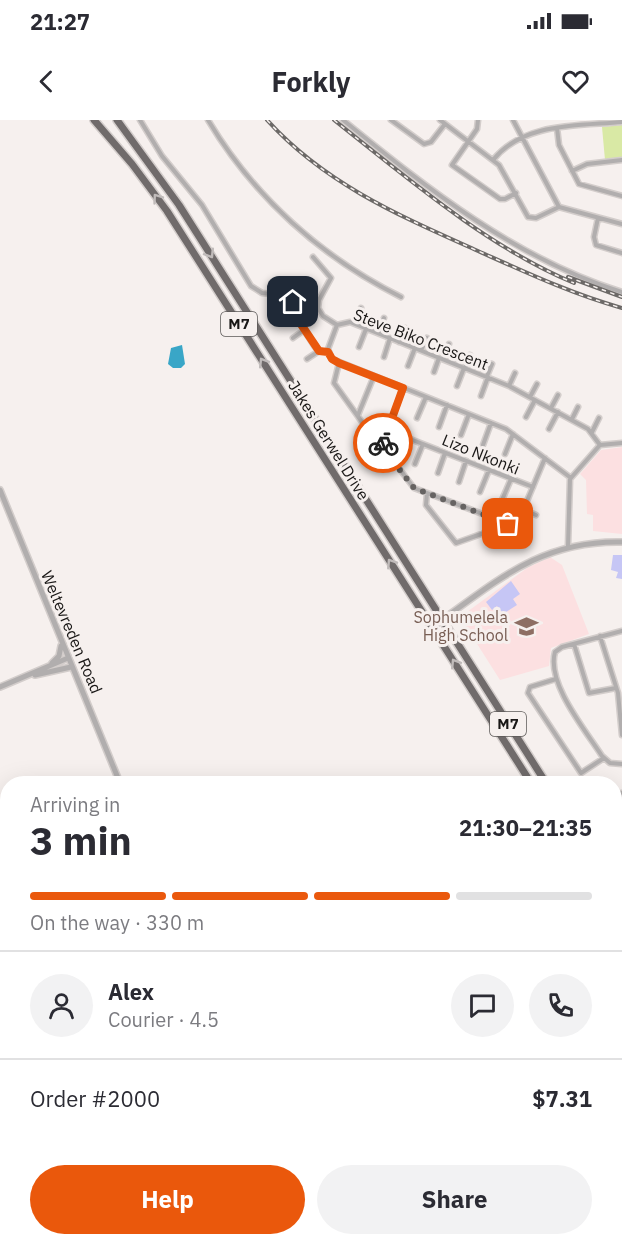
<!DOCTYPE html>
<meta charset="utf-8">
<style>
:root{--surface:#fff;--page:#f2f2f3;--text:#2b2b33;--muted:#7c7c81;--line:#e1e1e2;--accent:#ea580c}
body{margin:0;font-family:"IBM Plex Sans",sans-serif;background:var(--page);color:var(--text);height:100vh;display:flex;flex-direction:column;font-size:22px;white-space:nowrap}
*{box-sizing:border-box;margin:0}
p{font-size:20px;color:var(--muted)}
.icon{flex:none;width:33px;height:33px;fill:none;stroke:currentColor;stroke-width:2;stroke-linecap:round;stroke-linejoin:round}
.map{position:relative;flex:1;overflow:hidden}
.details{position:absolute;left:0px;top:656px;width:622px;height:470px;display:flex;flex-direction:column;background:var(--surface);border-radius:24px 24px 0 0;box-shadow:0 6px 24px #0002}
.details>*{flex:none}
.pin{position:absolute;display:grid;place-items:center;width:51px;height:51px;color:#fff;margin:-26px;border-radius:12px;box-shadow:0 3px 9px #0006}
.courier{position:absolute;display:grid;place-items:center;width:60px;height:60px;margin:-30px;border:4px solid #ea580c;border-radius:50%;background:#fff;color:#222;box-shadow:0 2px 8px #0007}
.head em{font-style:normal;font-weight:700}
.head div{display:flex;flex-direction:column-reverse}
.head{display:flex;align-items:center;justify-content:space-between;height:102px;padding:0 30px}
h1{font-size:39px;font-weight:700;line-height:45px}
.bar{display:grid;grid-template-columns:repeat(4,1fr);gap:9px 6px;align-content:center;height:72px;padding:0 30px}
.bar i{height:8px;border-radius:4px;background:var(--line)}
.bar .current{background:var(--accent)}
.bar p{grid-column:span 4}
.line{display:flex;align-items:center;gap:15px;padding:0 30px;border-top:2px solid var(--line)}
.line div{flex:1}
.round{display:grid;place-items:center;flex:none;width:63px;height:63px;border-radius:32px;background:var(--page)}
.cta{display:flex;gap:12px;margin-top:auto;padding:12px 30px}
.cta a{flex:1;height:69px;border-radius:36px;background:var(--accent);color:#fff;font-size:24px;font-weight:700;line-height:69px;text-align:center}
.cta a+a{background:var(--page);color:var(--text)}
.status{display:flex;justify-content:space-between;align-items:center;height:42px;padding:0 30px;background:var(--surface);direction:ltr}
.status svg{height:16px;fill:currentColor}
header{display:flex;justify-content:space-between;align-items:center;height:78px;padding:0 30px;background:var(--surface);font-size:27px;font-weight:700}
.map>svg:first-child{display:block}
.education{fill:#fce0e1}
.green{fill:#d9e9a5}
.water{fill:#39a6c7}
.building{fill:#c6c6f5}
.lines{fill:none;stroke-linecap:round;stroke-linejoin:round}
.minor-casing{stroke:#d3cdcb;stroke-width:7}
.tertiary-casing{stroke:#d3cdcb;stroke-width:8}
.trunk-casing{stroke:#d3cdcb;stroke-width:10}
.minor{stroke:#b1aeae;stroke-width:4}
.tertiary{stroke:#b1aeae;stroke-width:5}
.trunk{stroke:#706b6b;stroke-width:7}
.rail-casing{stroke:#6c6967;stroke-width:4}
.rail{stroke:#f6f0ee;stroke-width:1.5;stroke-dasharray:4.5;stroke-linecap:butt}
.oneway{stroke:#c0bbba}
.done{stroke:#666362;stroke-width:6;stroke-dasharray:0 10.8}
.route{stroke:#ea580c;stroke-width:8}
.labels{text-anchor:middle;stroke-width:6;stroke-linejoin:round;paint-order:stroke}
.shield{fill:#f6f0ee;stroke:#5b5857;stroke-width:1.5}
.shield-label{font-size:15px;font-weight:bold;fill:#191716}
.street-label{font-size:16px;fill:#191716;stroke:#f6f0ee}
.education-label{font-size:16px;fill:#785e54;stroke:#f6f0ee;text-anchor:end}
</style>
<div class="status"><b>21:27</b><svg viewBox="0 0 49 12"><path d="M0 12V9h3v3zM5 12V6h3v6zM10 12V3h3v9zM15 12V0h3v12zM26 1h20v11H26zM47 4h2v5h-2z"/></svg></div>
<header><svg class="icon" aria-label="back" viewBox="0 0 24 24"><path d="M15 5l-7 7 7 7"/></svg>Forkly<svg class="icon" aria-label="heart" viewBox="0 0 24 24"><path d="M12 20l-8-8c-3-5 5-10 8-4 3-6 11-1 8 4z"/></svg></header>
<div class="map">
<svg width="622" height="1124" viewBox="0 0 622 1124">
<rect width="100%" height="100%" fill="#f6f0ee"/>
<!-- education -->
<path class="education" d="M622,327V414L593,411V395L587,394L586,360L580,354L601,330Z
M550,437L562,445L589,514L551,528L549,546L500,560L460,497L527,448Z"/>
<!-- green -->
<path class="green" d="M622,5V38L605,40L602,7Z
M0,699L7,717V817L0,820Z"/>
<!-- water -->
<path class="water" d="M182,225L185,244L181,248H173L168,244L171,228Z"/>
<!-- building -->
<path class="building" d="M613,435H622V459L616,458L618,452L611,450Z
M511,461L520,474L513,479L517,485L503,494L497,486L492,490L486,482Z"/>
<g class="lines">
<defs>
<path id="minor" d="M140,0L162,36L202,85L251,166L262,173L280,175L288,185
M208,0C254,77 321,137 401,177
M343,0C428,69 516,139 622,172
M391,0L424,24L431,22L445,4
M440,0L499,45L528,97L536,98L559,87
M478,0L477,9L452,45L500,79H505L516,73
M513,0L559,87L622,104
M557,8L559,25L579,64L622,76
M493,40C523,2 579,6 622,2
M572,51L587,44L622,40
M598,98L594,117L596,125L622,133
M313,137L331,158L319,180L318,188L323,196L337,205
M318,188L306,180L288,185L315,227L319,231L328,232
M282,194L290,188
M355,204L361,188
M378,213L384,198
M293,218L304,210
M399,222L405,208
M359,227L366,209
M421,230L427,218
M384,237L390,218
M307,239L319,231
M443,239L449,224
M339,243L334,263L367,309
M408,246L415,228
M465,248L470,235
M434,252L439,238
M487,256L492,244
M457,266L464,248
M509,266L515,253
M403,268L382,326L414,368L509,404L519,400L545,338
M481,276L488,257
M530,277L537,264
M551,288L558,275
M358,295L374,256
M526,297L535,280
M417,298L426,277
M572,299L578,287
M439,307L447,285
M549,309L558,292
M387,310L533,367
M592,312L599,298
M461,315L469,294
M483,325L491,303
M505,334L513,314
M415,344L423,324
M438,353L445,333
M571,358L506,309L332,239L328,229L337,205L350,202L509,266L588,309L600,325
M459,362L466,341
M480,372L489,350
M427,373L426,385L456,423L484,413L492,399
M502,380L511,359
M524,390L536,395
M568,426L570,359L600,325L622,323
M622,511L562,527L555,532C546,563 586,611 602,636L610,643L622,644
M600,516L618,573L622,615
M574,524L589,573L616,568
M556,559L530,567L528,573L581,653L604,638
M615,674L622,673
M615,710L622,721
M615,1000L622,997
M615,1045L622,1058
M608,1118L612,1124"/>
<path id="tertiary" d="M0,370L120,663
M432,507C496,462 540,420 622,422
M52,543L59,536L61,526
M35,555L71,547
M0,567L68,538
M374,1118L378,1124"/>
<path id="trunk" d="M94,0L132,44L167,91L531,663
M117,0L179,85L546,663
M615,772L622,783
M615,795L622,806"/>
</defs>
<!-- minor casing -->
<use href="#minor" class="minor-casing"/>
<!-- tertiary casing -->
<use href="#tertiary" class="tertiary-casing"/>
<!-- trunk casing -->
<use href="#trunk" class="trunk-casing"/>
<!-- minor -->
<use href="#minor" class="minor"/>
<!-- tertiary -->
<use href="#tertiary" class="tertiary"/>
<!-- trunk -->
<use href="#trunk" class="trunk"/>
<defs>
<path id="rail" d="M267,0C325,64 400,96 478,131C525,152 572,174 622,188
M334,0C406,57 489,128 574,163
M568,157L622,177"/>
</defs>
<!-- rail casing -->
<use href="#rail" class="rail-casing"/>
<!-- rail -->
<use href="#rail" class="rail"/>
</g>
<!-- one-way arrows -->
<defs><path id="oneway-chevron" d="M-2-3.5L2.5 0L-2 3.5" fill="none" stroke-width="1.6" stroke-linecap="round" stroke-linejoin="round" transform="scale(1.5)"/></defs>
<g class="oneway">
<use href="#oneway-chevron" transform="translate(157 78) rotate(-126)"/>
<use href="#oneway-chevron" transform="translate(210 134) rotate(58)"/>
<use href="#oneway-chevron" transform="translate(263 242) rotate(-122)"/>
<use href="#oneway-chevron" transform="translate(391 443) rotate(-123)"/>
<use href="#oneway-chevron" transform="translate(455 543) rotate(-122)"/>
</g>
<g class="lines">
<!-- done -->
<path class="done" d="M383,323L385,331L414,368L508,404"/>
<!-- route -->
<path class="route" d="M293,182L288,185L319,231L328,232L332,239L339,243L403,268L383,323"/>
</g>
<!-- icons -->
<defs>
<symbol id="school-bare" viewBox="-9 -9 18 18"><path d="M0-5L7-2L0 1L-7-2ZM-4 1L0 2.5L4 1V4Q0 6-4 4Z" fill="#8d6e63" stroke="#f6f0ee" stroke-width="2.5" paint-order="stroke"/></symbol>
</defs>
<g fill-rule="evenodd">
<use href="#school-bare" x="510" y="490" width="33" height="33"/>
</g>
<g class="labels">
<!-- shield labels -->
<g class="shield">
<rect x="221" y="192" width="36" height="24" rx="4.5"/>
<rect x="490" y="592" width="36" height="24" rx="4.5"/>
</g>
<g class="shield-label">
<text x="239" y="209">M7</text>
<text x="508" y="609">M7</text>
</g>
<!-- street labels -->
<g class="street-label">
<text transform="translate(421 219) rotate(21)" y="6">Steve Biko Crescent</text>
<text transform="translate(329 320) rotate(58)" y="6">Jakes Gerwel Drive</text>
<text transform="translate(481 334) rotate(22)" y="6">Lizo Nkonki</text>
<text transform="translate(72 512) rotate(67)" y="6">Weltevreden Road</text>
</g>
<!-- education labels -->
<g class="education-label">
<text x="508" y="503">Sophumelela<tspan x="508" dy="18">High School</tspan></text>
</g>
</g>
</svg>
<div class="pin" style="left:508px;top:404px;background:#ea580c"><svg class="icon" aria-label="bag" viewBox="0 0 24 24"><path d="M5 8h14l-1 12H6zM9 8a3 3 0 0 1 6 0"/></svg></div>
<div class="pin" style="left:293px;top:182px;background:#1f2937"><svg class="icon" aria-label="home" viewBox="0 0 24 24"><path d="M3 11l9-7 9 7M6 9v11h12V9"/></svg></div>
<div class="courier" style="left:383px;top:323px"><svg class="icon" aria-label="bike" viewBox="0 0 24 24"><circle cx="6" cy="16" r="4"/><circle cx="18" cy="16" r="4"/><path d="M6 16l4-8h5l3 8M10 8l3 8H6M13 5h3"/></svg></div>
<section class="details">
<div class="head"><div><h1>3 min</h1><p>Arriving in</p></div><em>21:30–21:35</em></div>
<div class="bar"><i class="current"></i><i class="current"></i><i class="current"></i><i></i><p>On the way · 330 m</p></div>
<div class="line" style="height:108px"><a class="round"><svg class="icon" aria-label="person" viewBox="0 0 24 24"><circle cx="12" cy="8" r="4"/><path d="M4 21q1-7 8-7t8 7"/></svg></a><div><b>Alex</b><p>Courier · 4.5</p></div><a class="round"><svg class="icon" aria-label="chat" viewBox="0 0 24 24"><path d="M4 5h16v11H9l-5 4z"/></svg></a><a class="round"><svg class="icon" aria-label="phone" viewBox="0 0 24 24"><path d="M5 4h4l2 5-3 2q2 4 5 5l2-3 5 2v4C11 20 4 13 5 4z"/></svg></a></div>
<div class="line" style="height:78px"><div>Order #2000</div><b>$7.31</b></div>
<div class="cta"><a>Help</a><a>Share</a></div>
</section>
</div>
